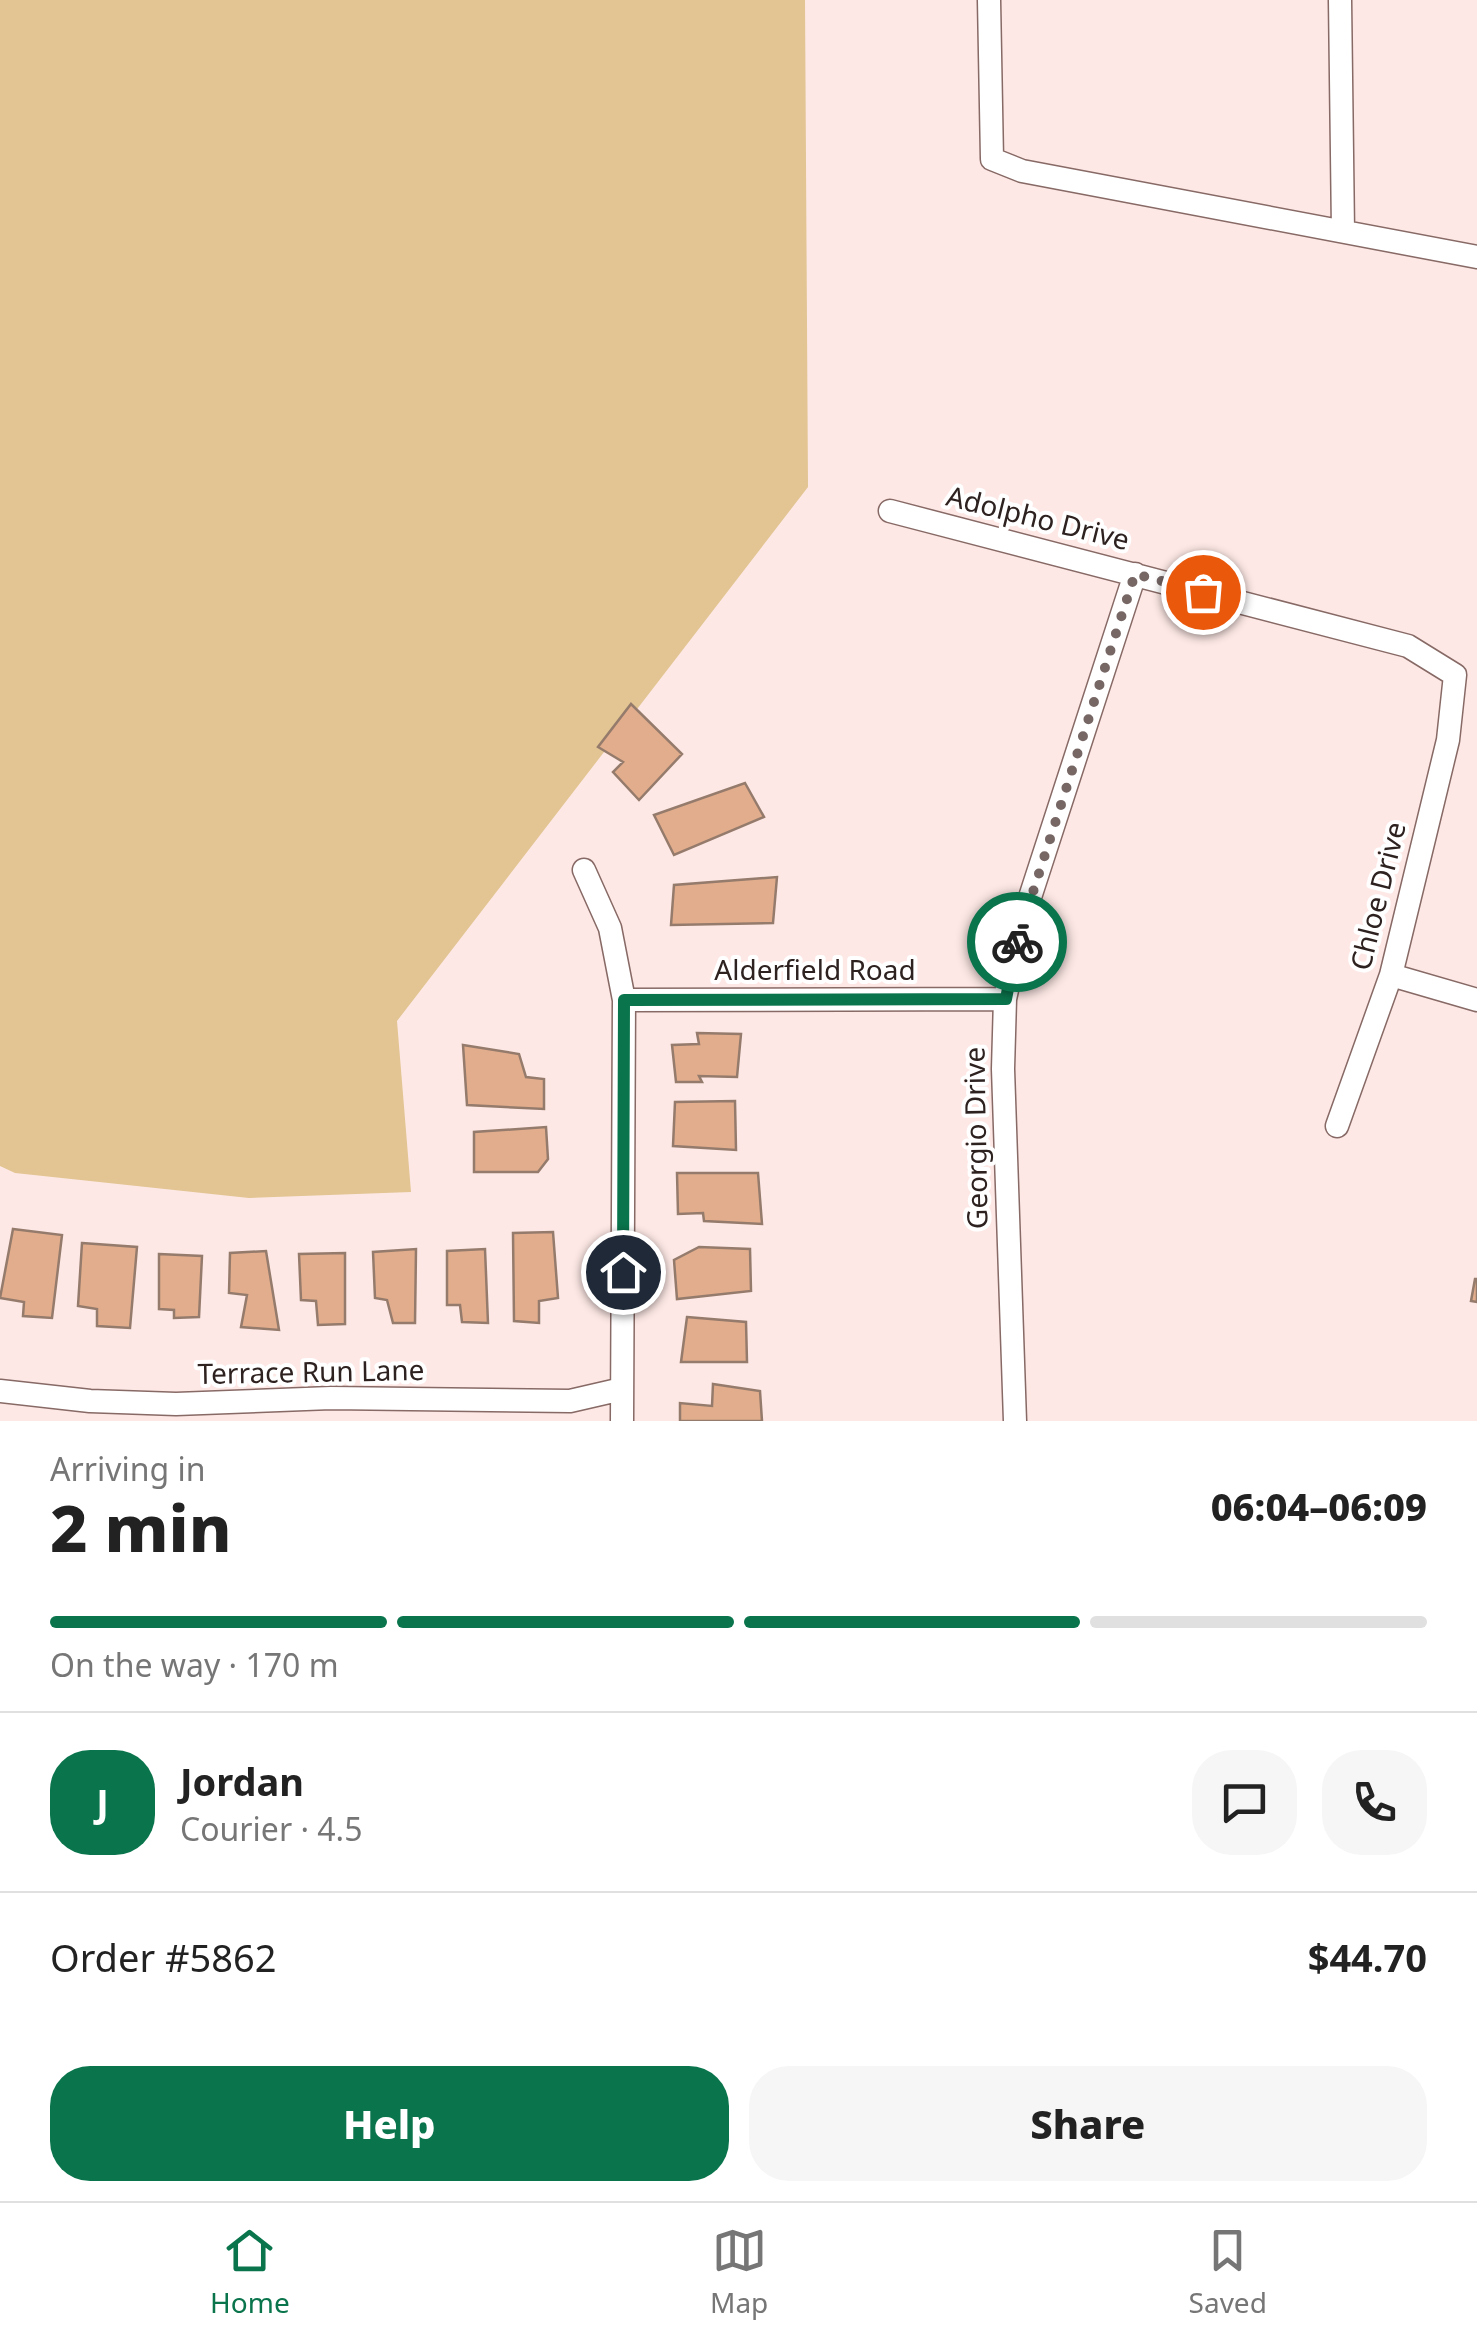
<!DOCTYPE html>
<meta charset="utf-8">
<style>
:root{--surface:#fff;--page:#f6f6f6;--text:#222;--muted:#767676;--line:#e0e0e0;--accent:#0a754d}
body{margin:0;font-family:"Noto Sans",sans-serif;background:var(--page);color:var(--text);height:100vh;display:flex;flex-direction:column;font-size:38px;white-space:nowrap}
*{box-sizing:border-box;margin:0}
p{font-size:32px;color:var(--muted)}
.icon{flex:none;width:55px;height:55px;fill:none;stroke:currentColor;stroke-width:2;stroke-linecap:round;stroke-linejoin:round}
.map{position:relative;height:1421px;overflow:hidden}
.details{display:flex;flex-direction:column;background:var(--surface);flex:1}
.details>*{flex:none}
.pin{position:absolute;display:grid;place-items:center;width:85px;height:85px;color:#fff;margin:-42px;border:5px solid #fff;border-radius:50%;box-shadow:0 2px 10px #0007}
.courier{position:absolute;display:grid;place-items:center;width:100px;height:100px;margin:-50px;border:8px solid #0a754d;border-radius:50%;background:#fff;color:#222;box-shadow:0 2px 12px #0007}
.head em{font-style:normal;font-weight:800}
.head div{display:flex;flex-direction:column-reverse}
.head{display:flex;align-items:center;justify-content:space-between;height:170px;padding:0 50px}
h1{font-size:65px;font-weight:800;line-height:75px}
.bar{display:grid;grid-template-columns:repeat(4,1fr);gap:15px 10px;align-content:center;height:120px;padding:0 50px}
.bar i{height:12px;border-radius:8px;background:var(--line)}
.bar .current{background:var(--accent)}
.bar p{grid-column:span 4}
.line{display:flex;align-items:center;gap:25px;padding:0 50px;border-top:2px solid var(--line)}
.line div{flex:1}
.round{display:grid;place-items:center;flex:none;width:105px;height:105px;border-radius:40px;background:var(--page)}
.primary-button{display:flex;gap:20px;margin-top:auto;padding:20px 50px}
.primary-button a{flex:1;height:115px;border-radius:40px;background:var(--accent);color:#fff;font-size:40px;font-weight:800;line-height:115px;text-align:center}
.primary-button a+a{background:var(--page);color:var(--text)}
.dock{display:flex;justify-content:space-around;align-items:center;height:140px;border-top:2px solid var(--line);background:var(--surface);font-size:28px;color:var(--muted)}
.dock a{display:grid;justify-items:center;gap:5px}
.dock .current{color:var(--accent)}
.map>svg:first-child{display:block}
.green{fill:#e2c593}
.building{fill:#e2ad8c;stroke:#957b6c;stroke-width:2.5}
.lines{fill:none;stroke-linecap:round;stroke-linejoin:round}
.minor-casing{stroke:#876965;stroke-width:25}
.minor{stroke:#fff;stroke-width:22}
.done{stroke:#766765;stroke-width:10;stroke-dasharray:0 18}
.route{stroke:#0a754d;stroke-width:12}
.labels{text-anchor:middle;stroke-width:8;stroke-linejoin:round;paint-order:stroke}
.street-label{font-size:28px;fill:#2e2220;stroke:#fff}
</style>
<div class="map">
<svg width="1477" height="1421" viewBox="0 0 1477 1421">
<rect width="100%" height="100%" fill="#fde8e5"/>
<!-- green -->
<path class="green" d="M0,0H805L808,487L397,1021L411,1192L249,1198L15,1173L0,1166Z"/>
<!-- building -->
<path class="building" d="M631,704L682,754L639,800L613,772L623,762L598,747Z
M745,783L764,817L674,855L654,815Z
M777,877L773,923L671,925L674,885Z
M697,1033L741,1034L737,1077L699,1076L702,1082H676L672,1045L699,1044Z
M463,1045L519,1054L526,1077L544,1079V1109L467,1105Z
M735,1101L736,1150L673,1146L675,1102Z
M546,1127L548,1159L538,1172H474V1132Z
M677,1173H758L762,1224L704,1221L703,1213L678,1214Z
M13,1229L62,1235L52,1318L23,1316L24,1302L0,1298Z
M553,1232L558,1298L539,1301V1323L514,1321L513,1233Z
M82,1243L137,1247L130,1328L97,1326V1309L78,1306Z
M699,1247L750,1249L751,1291L677,1299L674,1260Z
M416,1249L415,1323H393L387,1300L375,1298L373,1252Z
M485,1249L488,1323L462,1322L460,1305H447V1251Z
M266,1251L279,1330L241,1327L247,1295L229,1293L230,1253Z
M345,1253V1324L318,1325L316,1301L301,1300L299,1254Z
M159,1254L202,1256L199,1317L174,1318V1310L159,1309Z
M1475,1279H1477V1302L1471,1301Z
M687,1317L746,1322L747,1362H681Z
M713,1384L760,1391L762,1421H680V1403L712,1406Z"/>
<g class="lines">
<defs>
<path id="minor" d="M989,0L992,159L1022,171L1477,257
M1340,0L1343,231
M890,511L1408,646L1455,675L1448,740L1391,975L1337,1126
M584,870L610,928L624,1000L622,1421
M1391,975L1477,1000
M624,1000L1005,999
M0,1391L90,1401L176,1404L331,1398L570,1401L622,1389
M1015,1421L1003,1069L1005,999L1021,925L1135,574"/>
</defs>
<!-- minor casing -->
<use href="#minor" class="minor-casing"/>
<!-- minor -->
<use href="#minor" class="minor"/>
</g>
<g class="lines">
<!-- done -->
<path class="done" d="M1017,942L1135,574L1203,592"/>
<!-- route -->
<path class="route" d="M623,1272L624,1000L1006,999L1017,942"/>
</g>
<g class="labels">
<!-- street labels -->
<g class="street-label">
<text transform="translate(1038 518) rotate(14)" y="10">Adolpho Drive</text>
<text transform="translate(1378 896) rotate(-76)" y="10">Chloe Drive</text>
<text x="815" y="980">Alderfield Road</text>
<text transform="translate(976 1138) rotate(-91)" y="10">Georgio Drive</text>
<text transform="translate(311 1372) rotate(-1)" y="10">Terrace Run Lane</text>
</g>
</g>
</svg>
<div class="pin" style="left:1203px;top:592px;background:#ea580c"><svg class="icon" aria-label="bag" viewBox="0 0 24 24"><path d="M5 8h14l-1 12H6zM9 8a3 3 0 0 1 6 0"/></svg></div>
<div class="pin" style="left:623px;top:1272px;background:#1f2937"><svg class="icon" aria-label="home" viewBox="0 0 24 24"><path d="M3 11l9-7 9 7M6 9v11h12V9"/></svg></div>
<div class="courier" style="left:1017px;top:942px"><svg class="icon" aria-label="bike" viewBox="0 0 24 24"><circle cx="6" cy="16" r="4"/><circle cx="18" cy="16" r="4"/><path d="M6 16l4-8h5l3 8M10 8l3 8H6M13 5h3"/></svg></div>
</div>
<section class="details">
<div class="head"><div><h1>2 min</h1><p>Arriving in</p></div><em>06:04–06:09</em></div>
<div class="bar"><i class="current"></i><i class="current"></i><i class="current"></i><i></i><p>On the way · 170 m</p></div>
<div class="line" style="height:180px"><b class="round" style="background:var(--accent);color:#fff">J</b><div><b>Jordan</b><p>Courier · 4.5</p></div><a class="round"><svg class="icon" aria-label="chat" viewBox="0 0 24 24"><path d="M4 5h16v11H9l-5 4z"/></svg></a><a class="round"><svg class="icon" aria-label="phone" viewBox="0 0 24 24"><path d="M5 4h4l2 5-3 2q2 4 5 5l2-3 5 2v4C11 20 4 13 5 4z"/></svg></a></div>
<div class="line" style="height:130px"><div>Order #5862</div><b>$44.70</b></div>
<div class="primary-button"><a>Help</a><a>Share</a></div>
</section>
<nav class="dock">
<a class="current"><svg class="icon" aria-label="home" viewBox="0 0 24 24"><path d="M3 11l9-7 9 7M6 9v11h12V9"/></svg>Home</a>
<a><svg class="icon" aria-label="map" viewBox="0 0 24 24"><path d="M3 6l6-2 6 2 6-2v14l-6 2-6-2-6 2zM9 4v14M15 6v14"/></svg>Map</a>
<a><svg class="icon" aria-label="saved" viewBox="0 0 24 24"><path d="M7 4h10v16l-5-4-5 4z"/></svg>Saved</a>
</nav>
